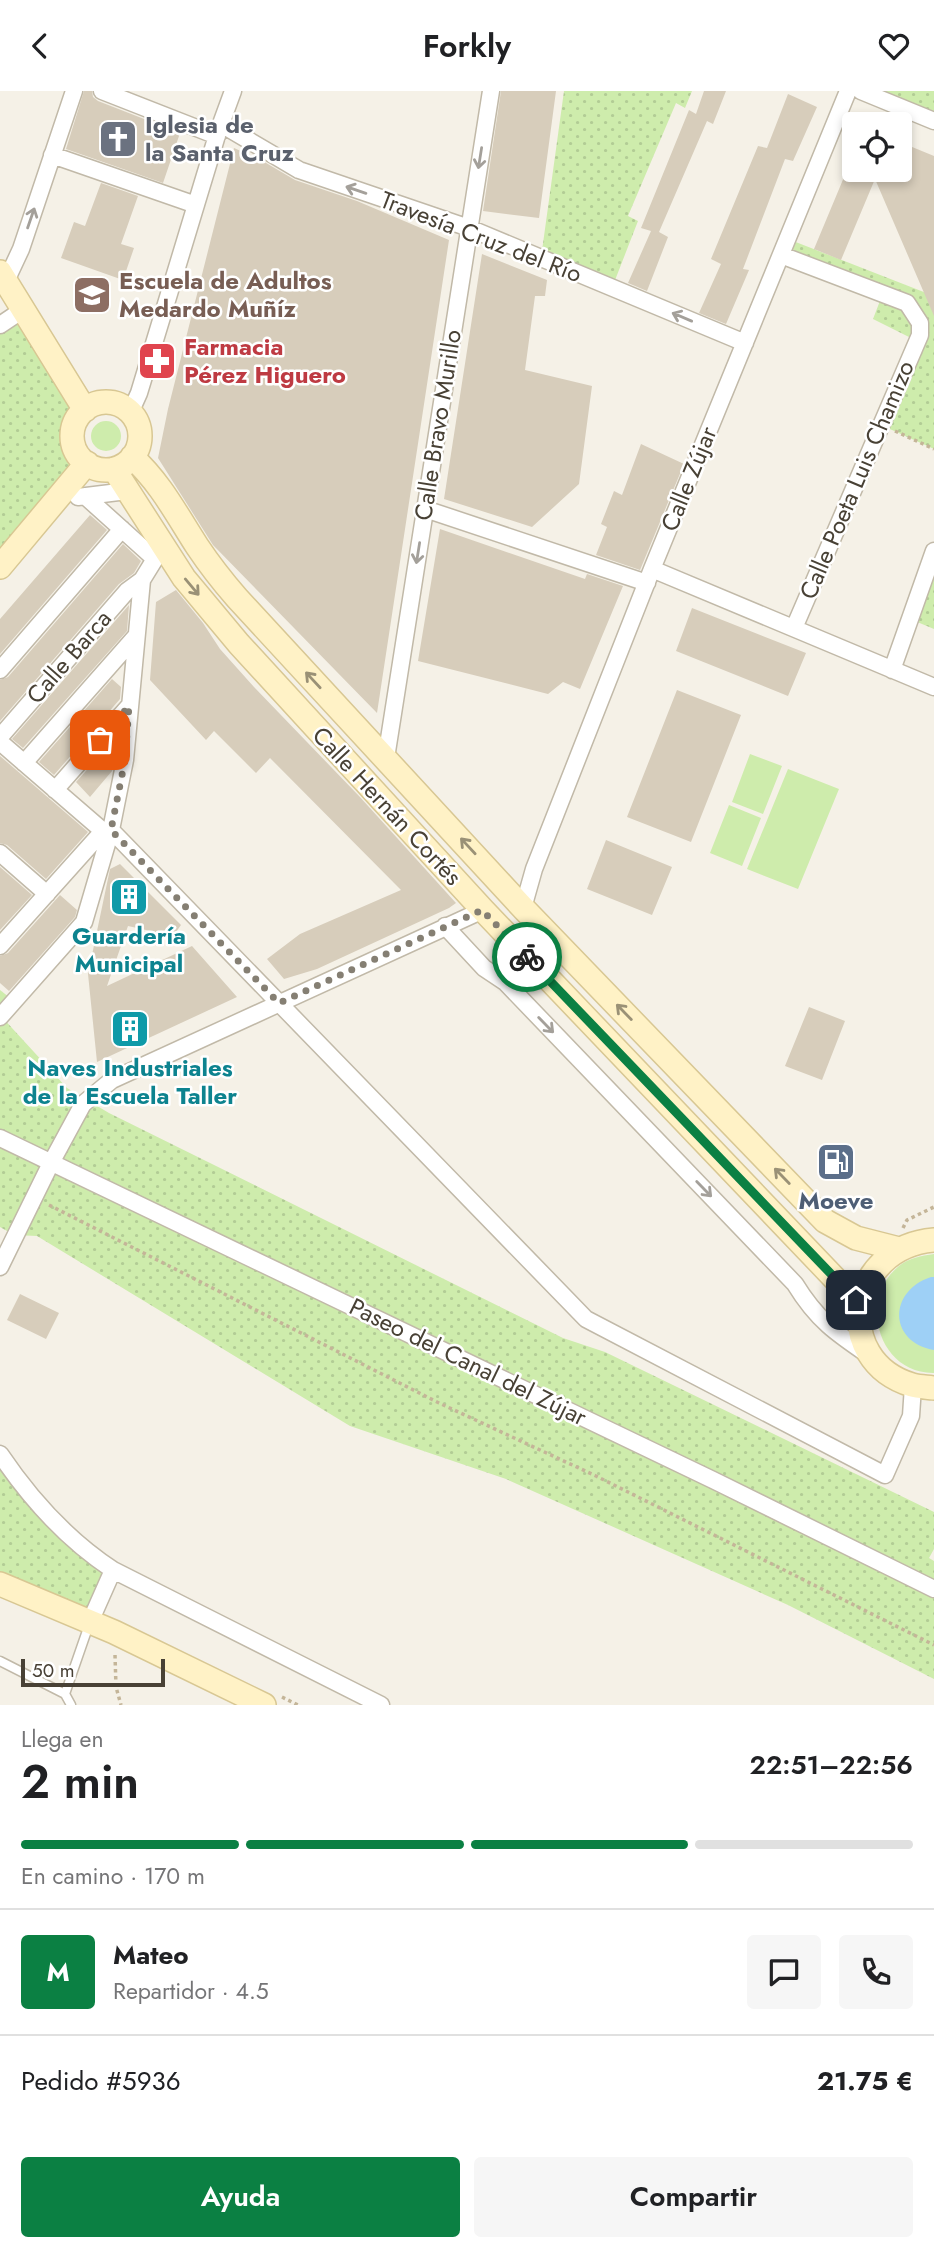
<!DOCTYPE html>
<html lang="es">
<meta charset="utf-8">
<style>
:root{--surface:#fff;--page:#f6f6f6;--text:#202124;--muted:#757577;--line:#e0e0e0;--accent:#0b8043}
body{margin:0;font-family:Jost,sans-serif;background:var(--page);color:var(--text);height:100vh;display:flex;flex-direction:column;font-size:26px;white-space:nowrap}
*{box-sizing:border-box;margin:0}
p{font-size:23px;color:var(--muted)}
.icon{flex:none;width:38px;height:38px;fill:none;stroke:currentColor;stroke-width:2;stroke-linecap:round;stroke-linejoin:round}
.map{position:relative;height:1614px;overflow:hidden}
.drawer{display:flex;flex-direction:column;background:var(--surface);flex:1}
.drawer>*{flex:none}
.fabs{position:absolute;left:842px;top:21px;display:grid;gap:14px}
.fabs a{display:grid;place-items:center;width:70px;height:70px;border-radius:7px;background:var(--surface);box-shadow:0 4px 10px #0003;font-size:35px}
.scale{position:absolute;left:21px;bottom:18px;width:144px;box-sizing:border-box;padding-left:7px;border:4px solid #484135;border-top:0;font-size:19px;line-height:24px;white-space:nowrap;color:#484135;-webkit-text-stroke:5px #fff;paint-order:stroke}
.pin{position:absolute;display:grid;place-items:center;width:60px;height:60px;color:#fff;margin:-30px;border-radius:14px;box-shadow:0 4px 10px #0006}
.courier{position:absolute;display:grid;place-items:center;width:70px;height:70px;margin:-35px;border:5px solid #0b8043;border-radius:50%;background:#fff;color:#222;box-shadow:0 2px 9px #0007}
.head em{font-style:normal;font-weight:600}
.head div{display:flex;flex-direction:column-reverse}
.head{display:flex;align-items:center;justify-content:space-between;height:119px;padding:0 21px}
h1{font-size:46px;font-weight:600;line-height:52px}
.bar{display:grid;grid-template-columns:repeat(4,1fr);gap:10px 7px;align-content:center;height:84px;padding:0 21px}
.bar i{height:9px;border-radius:5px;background:var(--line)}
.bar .selected{background:var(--accent)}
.bar p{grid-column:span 4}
.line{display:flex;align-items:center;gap:18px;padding:0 21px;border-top:2px solid var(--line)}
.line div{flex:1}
.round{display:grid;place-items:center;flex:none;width:74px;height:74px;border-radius:7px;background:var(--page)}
.cta{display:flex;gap:14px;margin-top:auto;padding:14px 21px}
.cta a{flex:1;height:80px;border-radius:7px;background:var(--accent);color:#fff;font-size:28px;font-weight:600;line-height:80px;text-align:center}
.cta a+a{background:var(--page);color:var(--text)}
header{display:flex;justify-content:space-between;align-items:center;height:91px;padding:0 21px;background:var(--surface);font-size:32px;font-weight:600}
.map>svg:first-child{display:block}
.grass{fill:#ceecac}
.park{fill:url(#park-dots)}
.water{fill:#9ed0f6}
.building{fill:#d7cdbb}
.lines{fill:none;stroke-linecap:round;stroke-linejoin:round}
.lane-casing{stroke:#c1b9a8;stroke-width:11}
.street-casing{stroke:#c1b9a8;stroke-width:19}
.secondary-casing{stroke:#d8c793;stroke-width:26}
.path{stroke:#c4b598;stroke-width:3.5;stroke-dasharray:3.5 3.5;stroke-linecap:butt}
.lane{stroke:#fff;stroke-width:8}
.street{stroke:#fff;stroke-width:16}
.secondary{stroke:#fff2c6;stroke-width:23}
.oneway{stroke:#a4a09a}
.oneway2{stroke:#9a9176}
.done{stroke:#857f73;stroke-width:7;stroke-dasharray:0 12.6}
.route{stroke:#0b8043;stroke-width:9}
.labels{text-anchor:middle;stroke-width:5;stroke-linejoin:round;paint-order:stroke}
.worship-label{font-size:24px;font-weight:bold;fill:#5b616d;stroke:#fff;text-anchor:start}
.street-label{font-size:24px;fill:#484135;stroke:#fff}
.education-label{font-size:24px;font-weight:bold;fill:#785e54;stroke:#fff;text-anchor:start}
.health-label{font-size:24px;font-weight:bold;fill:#be3a42;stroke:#fff;text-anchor:start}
.culture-label{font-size:24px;font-weight:bold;fill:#0d838f;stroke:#fff}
.service-label{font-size:24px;font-weight:bold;fill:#4e5e75;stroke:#fff}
</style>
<header><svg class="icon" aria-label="back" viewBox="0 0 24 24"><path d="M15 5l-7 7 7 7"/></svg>Forkly<svg class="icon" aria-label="heart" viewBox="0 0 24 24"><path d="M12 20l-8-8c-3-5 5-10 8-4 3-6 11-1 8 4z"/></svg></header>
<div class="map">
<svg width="934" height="1614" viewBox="0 0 934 1614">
<defs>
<pattern id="park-dots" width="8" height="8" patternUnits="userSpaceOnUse" patternTransform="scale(1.75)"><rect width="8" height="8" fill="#ceecac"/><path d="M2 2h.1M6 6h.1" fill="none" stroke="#b2cc95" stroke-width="1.8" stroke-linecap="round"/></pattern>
</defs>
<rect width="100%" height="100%" fill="#f5f1e7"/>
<!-- grass -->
<path class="grass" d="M91 345a15 15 0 1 1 30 0a15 15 0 1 1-30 0Z
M750,663L782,675L763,723L732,711Z
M788,678L839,698L798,798L747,778Z
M729,714L761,727L742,775L710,762Z
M934,1163V1282C879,1283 857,1209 899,1175C909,1167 921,1165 934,1163Z"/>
<!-- park -->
<path class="park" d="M564,0H692L685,17L676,12L628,125L638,130L612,197L541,167Z
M861,0H934V30Z
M788,148L934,205V358L881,334L917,250L873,228L883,202L781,164Z
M24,218L85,319C71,335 69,351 82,369L0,476V234Z
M934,460V538L910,528Z
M0,899L14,910L1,925L67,997L109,1022L563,1247L605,1261L934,1421V1458L929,1467L934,1470V1588L788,1514L506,1388L350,1335L37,1145L14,1144L0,1136Z
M0,1363L23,1397L113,1479L90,1531L0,1493Z"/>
<!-- water -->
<path class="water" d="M931,1186H934V1259C888,1251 888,1200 931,1186Z"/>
<!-- building -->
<path class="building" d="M84,0H92L93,6L98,10L180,42L163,92L66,58Z
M501,0H556L539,127L483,120Z
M704,0H726L713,33L707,30L659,141L668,146L647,200L628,192L651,140L641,137L689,19L696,23Z
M788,3L817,16L793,70L785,68L743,178L749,179L726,233L699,222L721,173L711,168L758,55L767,57Z
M900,51L934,65V225L875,88L841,169L814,158L847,79H900Z
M234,57L261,69L295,89L357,110L449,149L377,622L213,454L158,367L168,318Z
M101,92L138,105L121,153L134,157L123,189L61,167L74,131L85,135Z
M482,163L547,189L545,205H535L525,279L592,295L579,393L532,436L444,408Z
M641,353L684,373L640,479L596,464L607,436L601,433L614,400L622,404Z
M90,424L107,439L0,563V528Z
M440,438L585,488L587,483L623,495L580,598L563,591L548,603L418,570Z
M123,453L141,470L134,482L119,493L0,630V589L8,586Z
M176,499L203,532L220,558L254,596L359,705L456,812L449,817L317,878L284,888L267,868L300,843L401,799L270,667L256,682L214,640L206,649L150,589L156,511Z
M129,514L127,540L23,657L12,648Z
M692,517L806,562L788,605L676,560Z
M112,588L121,596L120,608L54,684L39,671Z
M677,599L741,624L691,751L627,726Z
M104,660L114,672L112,680L90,706L76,691Z
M0,665L88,741L46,788L7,754L0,752Z
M606,749L672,776L652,824L587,798Z
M120,773L181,834L173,845L128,835L107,895L192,855L237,906L97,971L88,883L110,778Z
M0,776L32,804L0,839Z
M60,804L77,819L75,826L9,900L0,892V865L8,862Z
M809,916L845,930L822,989L785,975Z
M20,1203L59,1222L46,1248L7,1229Z"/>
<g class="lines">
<defs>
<path id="lane" d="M0,1570L65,1603
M71,1614L65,1603L90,1531"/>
<path id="street" d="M102,0L217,45
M861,0L934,30
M221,33L299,79L469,137L745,252
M52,64L196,114
M781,164L907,212L920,232V244L794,537
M6,190L21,158L74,0
M0,234L24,218
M130,322L139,302L218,41L233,0
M85,405L155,468
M78,406L127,400
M425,418L647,492
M652,478L934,596
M0,579L122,438
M892,579L934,460
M0,646L127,500L142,489
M0,651L103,740L111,739
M386,667L491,0
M24,672L136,545
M55,699L129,615
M111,739L586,1228L885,1384L911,1325L913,1295
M0,762L47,803
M523,817L534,778L652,478L848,0
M445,835L484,877L505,891L795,1193C817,1229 836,1242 870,1265
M0,855L103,740
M0,926L84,831L111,739L125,669L142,489L163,455
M0,1047L713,1389L934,1498
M0,1176L51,1072L83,1013L112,989L483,819
M0,1363C31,1409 66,1448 113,1479L381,1614
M90,1531L113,1479"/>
<path id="secondary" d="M0,181L85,319
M72 345a34 34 0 1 1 68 0a34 34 0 1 1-68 0Z
M132,366C160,391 177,424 197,455C209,473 223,491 237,507L523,817L825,1130L856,1147L899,1158
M114,378L184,487L239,553L483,819L860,1214
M0,476L87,372
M934,1149C848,1156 830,1269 912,1294C919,1296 927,1296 934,1297
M0,1493L114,1541L264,1614"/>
</defs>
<!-- lane casing -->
<use href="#lane" class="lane-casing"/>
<!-- street casing -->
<use href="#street" class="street-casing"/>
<!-- secondary casing -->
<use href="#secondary" class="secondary-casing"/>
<!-- path -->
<path class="path" d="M895,340L934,358
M49,1114L439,1312L596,1385L934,1554
M903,1137L907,1129L934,1116
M115,1564L116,1596L121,1614
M282,1606L298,1614"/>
<!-- lane -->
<use href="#lane" class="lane"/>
<!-- street -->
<use href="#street" class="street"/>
<!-- secondary -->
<use href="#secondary" class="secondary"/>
</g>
<!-- one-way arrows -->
<defs><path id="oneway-shaft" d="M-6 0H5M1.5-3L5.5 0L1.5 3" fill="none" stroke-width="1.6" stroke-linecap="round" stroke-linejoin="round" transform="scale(1.75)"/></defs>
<g class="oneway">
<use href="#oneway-shaft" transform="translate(480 67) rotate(99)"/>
<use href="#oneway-shaft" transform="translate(356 99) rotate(-161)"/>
<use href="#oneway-shaft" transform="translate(31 127) rotate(-71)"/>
<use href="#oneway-shaft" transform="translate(682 226) rotate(-157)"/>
<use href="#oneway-shaft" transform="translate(418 462) rotate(99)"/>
<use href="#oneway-shaft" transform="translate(546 934) rotate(46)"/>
<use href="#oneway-shaft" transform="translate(704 1098) rotate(46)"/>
</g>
<g class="oneway2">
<use href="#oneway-shaft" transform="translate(192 496) rotate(50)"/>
<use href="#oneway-shaft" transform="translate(313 589) rotate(-133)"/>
<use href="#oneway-shaft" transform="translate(468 755) rotate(-133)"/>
<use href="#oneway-shaft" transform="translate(624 921) rotate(-134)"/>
<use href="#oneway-shaft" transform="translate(782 1085) rotate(-134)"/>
</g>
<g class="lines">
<!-- done -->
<path class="done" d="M100,649L129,615L125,669L111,739L279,912L482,819L527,866"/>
<!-- route -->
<path class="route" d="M527,866L856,1209"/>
</g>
<!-- icons -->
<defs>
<symbol id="church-square" viewBox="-11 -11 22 22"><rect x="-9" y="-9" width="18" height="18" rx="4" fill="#6b7280" stroke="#fff"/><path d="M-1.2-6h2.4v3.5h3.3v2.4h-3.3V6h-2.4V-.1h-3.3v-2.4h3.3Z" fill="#fff"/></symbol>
<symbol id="school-square" viewBox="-11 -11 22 22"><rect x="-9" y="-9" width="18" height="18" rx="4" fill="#8d6e63" stroke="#fff"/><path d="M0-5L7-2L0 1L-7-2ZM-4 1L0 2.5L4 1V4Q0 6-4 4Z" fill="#fff"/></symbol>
<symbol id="pharmacy-square" viewBox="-11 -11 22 22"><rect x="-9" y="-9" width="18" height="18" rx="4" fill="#e0444e" stroke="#fff"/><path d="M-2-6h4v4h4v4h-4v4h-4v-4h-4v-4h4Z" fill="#fff"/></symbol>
<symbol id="building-square" viewBox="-11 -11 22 22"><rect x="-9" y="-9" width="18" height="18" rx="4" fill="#0f9aa8" stroke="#fff"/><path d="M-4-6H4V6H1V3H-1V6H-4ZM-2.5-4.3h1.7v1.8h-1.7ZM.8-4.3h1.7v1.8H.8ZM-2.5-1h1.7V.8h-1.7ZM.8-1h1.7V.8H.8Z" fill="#fff"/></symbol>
<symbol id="fuel-square" viewBox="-11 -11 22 22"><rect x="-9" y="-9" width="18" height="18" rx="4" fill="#5c6f8a" stroke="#fff"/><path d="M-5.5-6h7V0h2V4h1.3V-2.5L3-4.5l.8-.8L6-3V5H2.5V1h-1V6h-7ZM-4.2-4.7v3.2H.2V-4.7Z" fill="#fff"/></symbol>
</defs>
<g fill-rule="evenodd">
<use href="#church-square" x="96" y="26" width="44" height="44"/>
<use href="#school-square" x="70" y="182" width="44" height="44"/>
<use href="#pharmacy-square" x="135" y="248" width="44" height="44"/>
<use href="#building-square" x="107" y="784" width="44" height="44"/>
<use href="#building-square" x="108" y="916" width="44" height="44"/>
<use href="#fuel-square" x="814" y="1049" width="44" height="44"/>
</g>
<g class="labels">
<!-- worship labels -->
<g class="worship-label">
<text x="145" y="42">Iglesia de<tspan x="145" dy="28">la Santa Cruz</tspan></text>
</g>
<!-- street labels -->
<g class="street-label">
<text transform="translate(481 146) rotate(21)" y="8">Travesía Cruz del Río</text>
<text transform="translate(438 334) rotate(-81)" y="8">Calle Bravo Murillo</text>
<text transform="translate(689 388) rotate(-68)" y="8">Calle Zújar</text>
<text transform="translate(857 389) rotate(-67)" y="8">Calle Poeta Luis Chamizo</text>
<text transform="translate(69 566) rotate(-49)" y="8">Calle Barca</text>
<text transform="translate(387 715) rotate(47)" y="8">Calle Hernán Cortés</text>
<text transform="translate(468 1271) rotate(26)" y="8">Paseo del Canal del Zújar</text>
</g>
<!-- education labels -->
<g class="education-label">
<text x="119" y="198">Escuela de Adultos<tspan x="119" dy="28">Medardo Muñíz</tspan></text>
</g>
<!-- health labels -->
<g class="health-label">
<text x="184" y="264">Farmacia<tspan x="184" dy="28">Pérez Higuero</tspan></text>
</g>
<!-- culture labels -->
<g class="culture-label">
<text x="129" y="853">Guardería<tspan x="129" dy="28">Municipal</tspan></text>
<text x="130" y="985">Naves Industriales<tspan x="130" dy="28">de la Escuela Taller</tspan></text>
</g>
<!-- service labels -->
<g class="service-label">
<text x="836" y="1118">Moeve</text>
</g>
</g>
</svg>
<div class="fabs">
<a><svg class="icon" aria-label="locate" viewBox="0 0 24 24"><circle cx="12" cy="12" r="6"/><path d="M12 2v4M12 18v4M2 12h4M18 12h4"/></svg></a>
</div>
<div class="scale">50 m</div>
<div class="pin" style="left:100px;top:649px;background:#ea580c"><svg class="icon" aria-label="bag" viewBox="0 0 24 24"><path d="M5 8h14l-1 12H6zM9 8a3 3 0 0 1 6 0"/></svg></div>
<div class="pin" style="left:856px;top:1209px;background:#1f2937"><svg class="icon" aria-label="home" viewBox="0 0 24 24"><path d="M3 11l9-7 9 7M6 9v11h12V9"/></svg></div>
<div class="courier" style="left:527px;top:866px"><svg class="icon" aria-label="bike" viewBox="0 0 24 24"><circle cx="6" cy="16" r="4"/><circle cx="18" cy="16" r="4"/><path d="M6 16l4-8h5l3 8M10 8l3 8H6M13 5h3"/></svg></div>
</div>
<section class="drawer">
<div class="head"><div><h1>2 min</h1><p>Llega en</p></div><em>22:51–22:56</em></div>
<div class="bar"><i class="selected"></i><i class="selected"></i><i class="selected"></i><i></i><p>En camino · 170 m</p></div>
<div class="line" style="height:126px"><b class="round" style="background:var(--accent);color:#fff">M</b><div><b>Mateo</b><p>Repartidor · 4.5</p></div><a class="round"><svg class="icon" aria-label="chat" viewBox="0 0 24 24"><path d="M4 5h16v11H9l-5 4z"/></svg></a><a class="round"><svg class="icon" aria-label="phone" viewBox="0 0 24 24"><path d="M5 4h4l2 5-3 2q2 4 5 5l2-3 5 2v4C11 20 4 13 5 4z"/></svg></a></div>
<div class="line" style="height:91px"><div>Pedido #5936</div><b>21.75 €</b></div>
<div class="cta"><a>Ayuda</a><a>Compartir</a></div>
</section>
